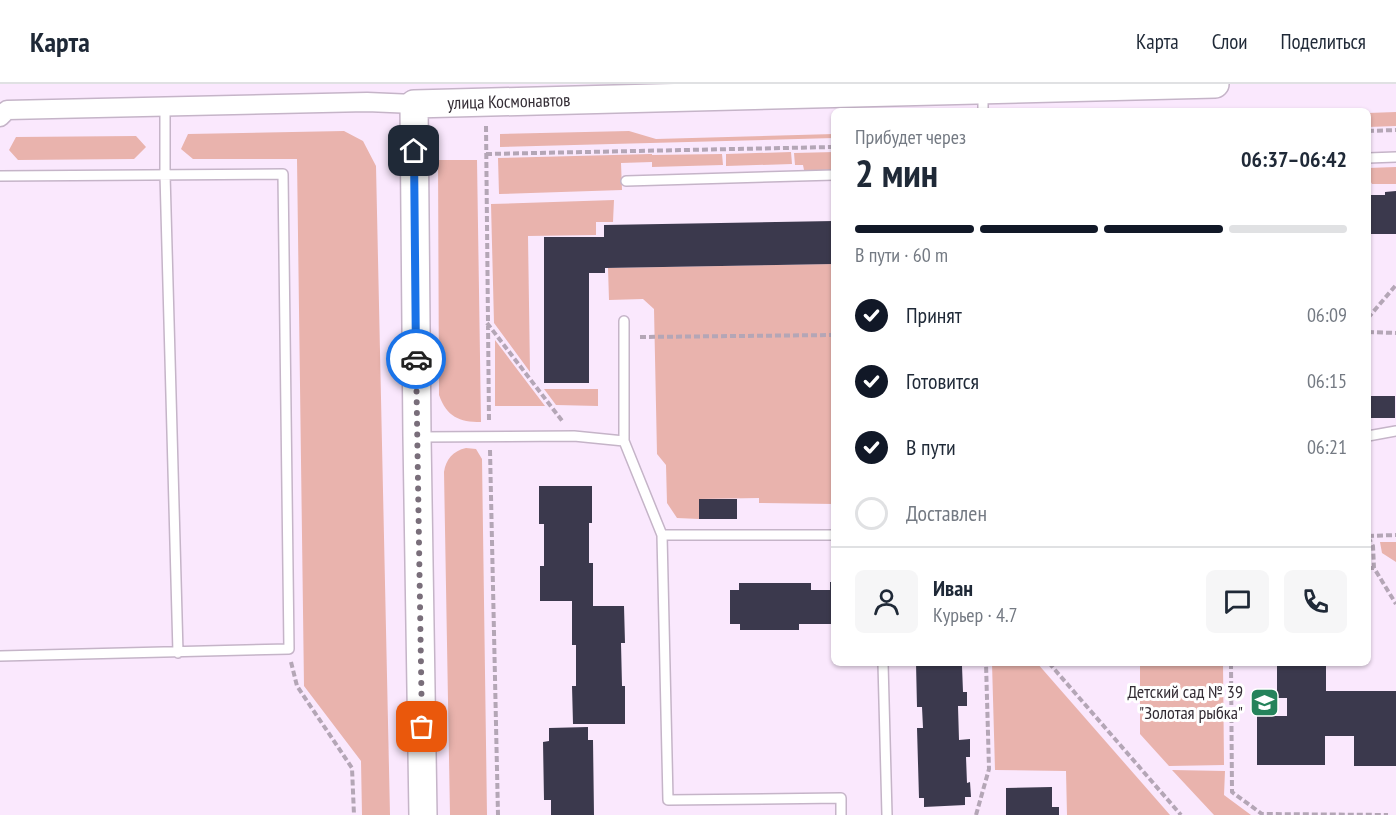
<!DOCTYPE html>
<html lang="ru">
<meta charset="utf-8">
<style>
:root{--surface:#fff;--page:#f6f6f7;--text:#1f2937;--muted:#747a83;--line:#e0e1e3;--accent:#111827}
body{margin:0;font-family:"PT Sans Narrow",sans-serif;background:var(--page);color:var(--text);height:100vh;display:flex;flex-direction:column;font-size:22px;white-space:nowrap}
*{box-sizing:border-box;margin:0}
p{font-size:20px;color:var(--muted)}
.icon{flex:none;width:33px;height:33px;fill:none;stroke:currentColor;stroke-width:2;stroke-linecap:round;stroke-linejoin:round}
.map{position:relative;flex:1;overflow:hidden}
.side{position:absolute;left:831px;top:24px;width:540px;height:558px;display:flex;flex-direction:column;background:var(--surface);border-radius:9px;box-shadow:0 2px 4px #0004}
.side>*{flex:none}
.pin{position:absolute;display:grid;place-items:center;width:51px;height:51px;color:#fff;margin:-26px;border-radius:12px;box-shadow:0 3px 9px #0006}
.courier{position:absolute;display:grid;place-items:center;width:60px;height:60px;margin:-30px;border:4px solid #1a73e8;border-radius:50%;background:#fff;color:#222;box-shadow:0 2px 8px #0007}
.head em{font-style:normal;font-weight:600}
.head div{display:flex;flex-direction:column-reverse}
.head{display:flex;align-items:center;justify-content:space-between;height:102px;padding:0 24px}
h1{font-size:39px;font-weight:600;line-height:45px}
.bar{display:grid;grid-template-columns:repeat(4,1fr);gap:9px 6px;align-content:center;height:72px;padding:0 24px}
.bar i{height:8px;border-radius:4px;background:var(--line)}
.bar .on{background:var(--accent)}
.bar p{grid-column:span 4}
.line{display:flex;align-items:center;gap:15px;padding:0 24px;border-top:2px solid var(--line)}
.line div{flex:1}
.round{display:grid;place-items:center;flex:none;width:63px;height:63px;border-radius:9px;background:var(--page)}
ol{padding:0 24px;list-style:none}
li{display:flex;align-items:center;gap:18px;height:66px}
li p{margin-inline-start:auto}
li .icon{padding:6px;border-radius:50%;background:var(--accent);color:#fff;stroke-width:4}
li:last-child{color:var(--muted)}
li i{width:33px;height:33px;border:3px solid var(--line);border-radius:50%}
header{display:flex;align-items:center;gap:36px;box-sizing:border-box;height:84px;padding:0 30px;background:var(--surface);border-bottom:2px solid var(--line)}
header strong{font-size:28px}
nav{display:flex;gap:33px;margin-inline-start:auto;font-size:21px}
.map>svg:first-child{display:block}
.green{fill:#e9b3ad}
.building{fill:#3b394d}
.lines{fill:none;stroke-linecap:round;stroke-linejoin:round}
.lane-casing{stroke:#c5b4c8;stroke-width:12}
.street-casing{stroke:#c5b4c8;stroke-width:21}
.secondary-casing{stroke:#c5b4c8;stroke-width:30}
.path{stroke:#b4a6b6;stroke-width:4;stroke-dasharray:6 3;stroke-linecap:butt}
.lane{stroke:#fff;stroke-width:9}
.street{stroke:#fff;stroke-width:18}
.secondary{stroke:#fff;stroke-width:27}
.done{stroke:#796e7a;stroke-width:6;stroke-dasharray:0 10.8}
.route{stroke:#1a73e8;stroke-width:8}
.labels{text-anchor:middle;stroke-width:6;stroke-linejoin:round;paint-order:stroke}
.street-label{font-size:18px;fill:#332c34;stroke:#fff}
.poi-label{font-size:18px;fill:#332c34;stroke:#fff;text-anchor:end}
</style>
<header>
<strong>Карта</strong>
<nav><a>Карта</a><a>Слои</a><a>Поделиться</a></nav>
</header>
<div class="map">
<svg width="1396" height="731" viewBox="0 0 1396 731">
<rect width="100%" height="100%" fill="#fae8fd"/>
<!-- green -->
<path class="green" d="M1396,28V42L1368,43V29Z
M344,47L363,57L376,82L390,731H362L361,677L304,602L297,75H193L181,65L188,50Z
M629,47L656,55L834,50V54L500,63V50Z
M136,52L146,63L134,75L18,76L9,66L16,53Z
M791,68L792,80L726,82V70Z
M834,68V86H804L803,81H795L794,69Z
M652,70V71L722,70L723,81L652,83V78L621,79L622,106L499,110L498,74Z
M477,76L481,338C459,338 447,333 439,311L438,76Z
M1396,83V100H1372L1368,93V84Z
M614,116L613,138H596V151L528,152L530,288L494,239L491,120Z
M834,180V420L759,419V414L699,415V435L677,434L667,419L666,381L657,370L654,225L643,215L609,216L608,184Z
M495,256L545,322H495Z
M544,305H598V322L556,321Z
M466,364L476,365L482,375L487,731H450L444,388C446,375 453,367 466,364Z
M1380,458H1396V478L1382,469Z
M992,579H1037L1170,731H1067L1066,687L995,686Z
M1140,579H1223L1224,681L1169,682L1140,650Z
M1172,686L1225,687L1224,711L1251,731H1214Z"/>
<!-- building -->
<path class="building" d="M1396,107V150H1368V111H1385V108Z
M834,137V180L605,184V189H589V299H544V153H604V141Z
M1368,312H1395V334H1368Z
M539,402H592V439H589V479H593V522H624L625,559H621L622,602H625V640H573L572,602H576V561H572V517H540V482H544V440H539Z
M699,415H737V435H699Z
M830,498H834V540H799V546H740V540H730V506H739V499H811V506H830Z
M916,579H966V582H962L963,608H967V622H958L959,656L970,655V673H966L967,699L970,698L971,713H965V721L924,723V714H919L917,644H923L922,623H917Z
M1277,579H1326V607H1396V682H1354V652H1325V681H1257V632H1287V614H1277Z
M588,643V656H593L594,731H551V716H544L543,658L549,657V644Z
M1052,703V723H1059V731H1006V704Z"/>
<g class="lines">
<defs>
<path id="lane" d="M983,8V27
M165,22V90L178,569
M1368,74L1396,73
M0,92L283,90L289,565L0,572
M626,97L834,91
M624,237V357L662,451H834
M1368,352L1396,347
M420,353L574,352L624,357
M662,451L668,716L841,714V731
M883,579L887,731"/>
<path id="street" d="M0,33L7,26L367,18L414,20"/>
<g id="secondary">
<path id="s1" d="M423,731L417,353L414,20L1215,0"/>
</g>
</defs>
<!-- lane casing -->
<use href="#lane" class="lane-casing"/>
<!-- street casing -->
<use href="#street" class="street-casing"/>
<!-- secondary casing -->
<use href="#secondary" class="secondary-casing"/>
<!-- path -->
<path class="path" d="M486,42L489,337
M1368,47L1396,46
M486,70L834,63
M1368,234L1396,201
M487,239L563,338
M1368,248L1396,249
M640,253L834,251
M490,366L498,731
M1368,452L1396,451
M1368,453L1373,462L1374,484L1396,520
M1368,484H1374
M291,578L297,602L352,684L354,731
M1049,579L1181,731
M1231,579L1232,708L1262,730L1388,731
M976,731L989,685L986,579"/>
<!-- lane -->
<use href="#lane" class="lane"/>
<!-- street -->
<use href="#street" class="street"/>
<!-- secondary -->
<use href="#secondary" class="secondary"/>
</g>
<g class="lines">
<!-- done -->
<path class="done" d="M416,275L422,643"/>
<!-- route -->
<path class="route" d="M414,67L416,275"/>
</g>
<!-- icons -->
<defs>
<symbol id="school-square" viewBox="-11 -11 22 22"><rect x="-9" y="-9" width="18" height="18" rx="4" fill="#25835b" stroke="#fff"/><path d="M0-5L7-2L0 1L-7-2ZM-4 1L0 2.5L4 1V4Q0 6-4 4Z" fill="#fff"/></symbol>
</defs>
<g fill-rule="evenodd">
<use href="#school-square" x="1248" y="602" width="33" height="33"/>
</g>
<g class="labels">
<!-- street labels -->
<g class="street-label">
<text dy="6" stroke="none"><textPath href="#s1" startOffset="806">улица Космонавтов</textPath></text>
</g>
<!-- poi labels -->
<g class="poi-label">
<text x="1243" y="614">Детский сад № 39<tspan x="1243" dy="21">"Золотая рыбка"</tspan></text>
</g>
</g>
</svg>
<div class="pin" style="left:422px;top:643px;background:#ea580c"><svg class="icon" aria-label="bag" viewBox="0 0 24 24"><path d="M5 8h14l-1 12H6zM9 8a3 3 0 0 1 6 0"/></svg></div>
<div class="pin" style="left:414px;top:67px;background:#1f2937"><svg class="icon" aria-label="home" viewBox="0 0 24 24"><path d="M3 11l9-7 9 7M6 9v11h12V9"/></svg></div>
<div class="courier" style="left:416px;top:275px"><svg class="icon" aria-label="car" viewBox="0 0 24 24"><path d="M5 17H2v-5l4-1 3-4h7l3 4 3 1v5h-3M9 17h6M6 11h13"/><circle cx="7" cy="17" r="2"/><circle cx="17" cy="17" r="2"/></svg></div>
<section class="side">
<div class="head"><div><h1>2 мин</h1><p>Прибудет через</p></div><em>06:37–06:42</em></div>
<div class="bar"><i class="on"></i><i class="on"></i><i class="on"></i><i></i><p>В пути · 60 m</p></div>
<ol>
<li><svg class="icon" aria-label="check" viewBox="0 0 24 24"><path d="M5 12l5 5 9-10"/></svg>Принят<p>06:09</p></li>
<li><svg class="icon" aria-label="check" viewBox="0 0 24 24"><path d="M5 12l5 5 9-10"/></svg>Готовится<p>06:15</p></li>
<li><svg class="icon" aria-label="check" viewBox="0 0 24 24"><path d="M5 12l5 5 9-10"/></svg>В пути<p>06:21</p></li>
<li><i></i>Доставлен</li>
</ol>
<div class="line" style="height:108px"><a class="round"><svg class="icon" aria-label="person" viewBox="0 0 24 24"><circle cx="12" cy="8" r="4"/><path d="M4 21q1-7 8-7t8 7"/></svg></a><div><b>Иван</b><p>Курьер · 4.7</p></div><a class="round"><svg class="icon" aria-label="chat" viewBox="0 0 24 24"><path d="M4 5h16v11H9l-5 4z"/></svg></a><a class="round"><svg class="icon" aria-label="phone" viewBox="0 0 24 24"><path d="M5 4h4l2 5-3 2q2 4 5 5l2-3 5 2v4C11 20 4 13 5 4z"/></svg></a></div>
</section>
</div>
